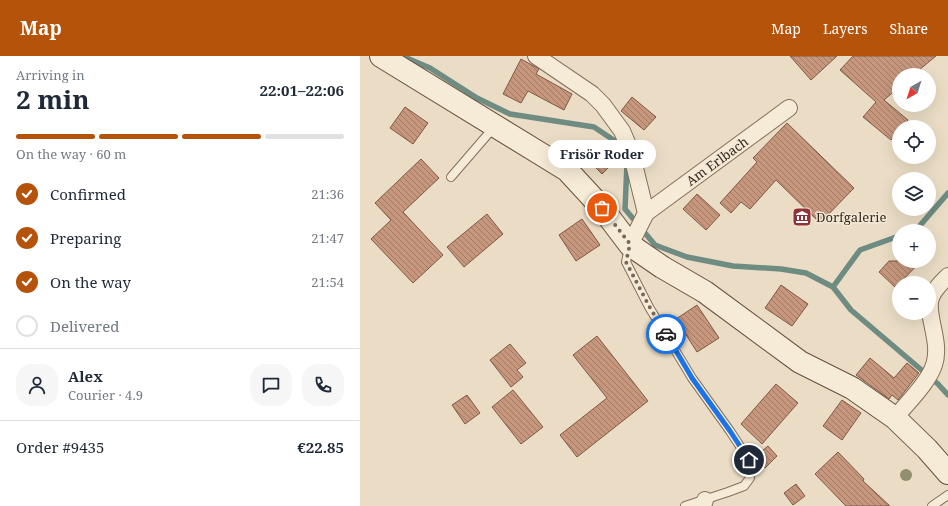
<!DOCTYPE html>
<meta charset="utf-8">
<style>
:root{--surface:#fff;--page:#f6f6f7;--text:#1f2937;--muted:#747a83;--line:#e0e1e3;--accent:#b45309}
body{margin:0;font-family:"Noto Serif",serif;background:var(--page);color:var(--text);height:100vh;display:flex;flex-direction:column;font-size:15px;white-space:nowrap}
*{box-sizing:border-box;margin:0}
p{font-size:13px;color:var(--muted)}
.icon{flex:none;width:22px;height:22px;fill:none;stroke:currentColor;stroke-width:2;stroke-linecap:round;stroke-linejoin:round}
.map{position:relative;flex:1;overflow:hidden}
.sheet{display:flex;flex-direction:column;background:var(--surface);width:360px}
.sheet>*{flex:none}
.needle{width:26px;rotate:219deg}
.controls{position:absolute;left:532px;top:12px;display:grid;gap:8px}
.controls a{display:grid;place-items:center;width:44px;height:44px;border-radius:50%;background:var(--surface);box-shadow:0 4px 16px #0002;font-size:20px}
.pin{position:absolute;display:grid;place-items:center;width:34px;height:34px;color:#fff;margin:-17px;border:2px solid #fff;border-radius:50%;box-shadow:0 1px 4px #0007}
.courier{position:absolute;display:grid;place-items:center;width:40px;height:40px;margin:-20px;border:3px solid #1a73e8;border-radius:50%;background:#fff;color:#222;box-shadow:0 1px 5px #0007}
.bubble{position:absolute;height:28px;border-radius:14px;background:var(--surface);box-shadow:0 4px 16px #0002;font-size:13px;font-weight:700;line-height:28px;text-align:center}
.overview em{font-style:normal;font-weight:700}
.overview div{display:flex;flex-direction:column-reverse}
.overview{display:flex;align-items:center;justify-content:space-between;height:68px;padding:0 16px}
h1{font-size:26px;font-weight:700;line-height:30px}
.bar{display:grid;grid-template-columns:repeat(4,1fr);gap:6px 4px;align-content:center;height:48px;padding:0 16px}
.bar i{height:5px;border-radius:3px;background:var(--line)}
.bar .selected{background:var(--accent)}
.bar p{grid-column:span 4}
.line{display:flex;align-items:center;gap:10px;padding:0 16px;border-top:1px solid var(--line)}
.line div{flex:1}
.round{display:grid;place-items:center;flex:none;width:42px;height:42px;border-radius:16px;background:var(--page)}
ol{padding:0 16px;list-style:none}
li{display:flex;align-items:center;gap:12px;height:44px}
li p{margin-inline-start:auto}
li .icon{padding:4px;border-radius:50%;background:var(--accent);color:#fff;stroke-width:4}
li:last-child{color:var(--muted)}
li i{width:22px;height:22px;border:2px solid var(--line);border-radius:50%}
header{display:flex;align-items:center;gap:24px;box-sizing:border-box;height:56px;padding:0 20px;background:var(--accent);color:#fff}
header strong{font-size:19px}
nav{display:flex;gap:22px;margin-inline-start:auto;font-size:14px}
main{display:flex;flex:1;min-height:0}
.map>svg:first-child{display:block}
.lines{fill:none;stroke-linecap:round;stroke-linejoin:round}
.stream{stroke:#6e8c82;stroke-width:5.5}
.building{fill:url(#building-back-hatch);stroke:#815844}
.service-casing{stroke:#846f5c;stroke-width:10}
.minor-casing{stroke:#846f5c;stroke-width:18}
.secondary-casing{stroke:#66503f;stroke-width:24}
.service{stroke:#f6ebd7;stroke-width:8}
.minor{stroke:#f6ebd7;stroke-width:16}
.secondary{stroke:#f6ebd7;stroke-width:22}
.tree{fill:#928f6e}
.done{stroke:#756759;stroke-width:4;stroke-dasharray:0 7.2}
.route{stroke:#1a73e8;stroke-width:5}
.labels{text-anchor:middle;stroke-width:3;stroke-linejoin:round;paint-order:stroke}
.street-label{font-size:13px;fill:#35281f;stroke:#f3e8d4}
.poi-label{font-size:13px;fill:#35281f;stroke:#f3e8d4;text-anchor:start}
</style>
<header>
<strong>Map</strong>
<nav><a>Map</a><a>Layers</a><a>Share</a></nav>
</header>
<main>
<section class="sheet">
<div class="overview"><div><h1>2 min</h1><p>Arriving in</p></div><em>22:01–22:06</em></div>
<div class="bar"><i class="selected"></i><i class="selected"></i><i class="selected"></i><i></i><p>On the way · 60 m</p></div>
<ol>
<li><svg class="icon" aria-label="check" viewBox="0 0 24 24"><path d="M5 12l5 5 9-10"/></svg>Confirmed<p>21:36</p></li>
<li><svg class="icon" aria-label="check" viewBox="0 0 24 24"><path d="M5 12l5 5 9-10"/></svg>Preparing<p>21:47</p></li>
<li><svg class="icon" aria-label="check" viewBox="0 0 24 24"><path d="M5 12l5 5 9-10"/></svg>On the way<p>21:54</p></li>
<li><i></i>Delivered</li>
</ol>
<div class="line" style="height:72px"><a class="round"><svg class="icon" aria-label="person" viewBox="0 0 24 24"><circle cx="12" cy="8" r="4"/><path d="M4 21q1-7 8-7t8 7"/></svg></a><div><b>Alex</b><p>Courier · 4.9</p></div><a class="round"><svg class="icon" aria-label="chat" viewBox="0 0 24 24"><path d="M4 5h16v11H9l-5 4z"/></svg></a><a class="round"><svg class="icon" aria-label="phone" viewBox="0 0 24 24"><path d="M5 4h4l2 5-3 2q2 4 5 5l2-3 5 2v4C11 20 4 13 5 4z"/></svg></a></div>
<div class="line" style="height:52px"><div>Order #9435</div><b>€22.85</b></div>
</section>
<div class="map">
<svg width="588" height="450" viewBox="0 0 588 450">
<defs>
<pattern id="building-back-hatch" width="6" height="6" patternUnits="userSpaceOnUse"><rect width="6" height="6" fill="#c6977d"/><path d="M-1 5l2 2M0 0l6 6M5-1l2 2" fill="none" stroke="#a27b66"/></pattern>
</defs>
<rect width="100%" height="100%" fill="#ebddc5"/>
<g class="lines">
<!-- stream -->
<path class="stream" d="M42,0L70,12L117,42L150,58L234,71L258,87L267,108L265,153L295,189L327,201L373,210L421,213L446,217L473,231L491,254L578,328L588,339
M552,175L557,173L588,137
M473,231L500,194L539,180"/>
</g>
<!-- building -->
<path class="building" d="M430,0H477L451,24Z
M493,0H576L553,19H539V31L524,44L548,64L542,71H539V75L531,84L503,61L516,46L480,14Z
M161,3L179,13L176,18L212,38L204,54L168,35L161,47L143,38Z
M272,41L296,61L284,74L261,55Z
M45,51L68,67L53,88L30,72Z
M427,67L494,132L460,167L416,124L390,153L381,146L371,157L360,147L397,106L393,102Z
M222,86L232,95L222,106L212,96Z
M248,90L259,101L242,118L231,107Z
M61,103L79,122L43,156L83,199L53,227L11,183L31,164L15,147Z
M337,138L360,159L346,174L323,153Z
M127,158L143,178L104,211L87,191Z
M222,163L240,189L216,205L199,179Z
M529,205H561L540,227H539L536,232L519,216Z
M421,229L448,248L432,270L405,252Z
M337,249L359,282L337,296L316,263Z
M237,280L288,345L217,401L200,379L247,342L213,299Z
M150,288L166,307L157,314L163,321L151,331L130,304Z
M510,302L534,322L547,307L559,317L538,344L532,339L529,343L496,319Z
M416,328L438,347L402,388L381,368Z
M153,334L183,371L161,388L132,351Z
M107,339L120,357L105,368L92,349Z
M482,344L501,357L482,384L463,370Z
M408,390L417,400L405,412L395,401Z
M478,396L504,423L503,425L530,450H486L455,418Z
M436,428L445,440L433,449L424,437Z"/>
<g class="lines">
<defs>
<path id="service" d="M91,121L135,70
M269,191L266,206L289,251L332,322L370,375L389,404L391,413L390,422L384,430L368,436L325,450
M572,450L588,439"/>
<path id="minor" d="M176,0L232,38L243,49L262,75L271,96L286,157L270,189
M286,157L429,52
M535,362C547,347 568,327 574,309C582,286 565,258 571,242C574,233 582,226 588,220
M343,450L345,444"/>
<path id="secondary" d="M21,0L207,114L242,152L270,189L302,211L345,236L440,306L492,332L535,362L567,393L588,417"/>
</defs>
<!-- service casing -->
<use href="#service" class="service-casing"/>
<!-- minor casing -->
<use href="#minor" class="minor-casing"/>
<!-- secondary casing -->
<use href="#secondary" class="secondary-casing"/>
<!-- service -->
<use href="#service" class="service"/>
<!-- minor -->
<use href="#minor" class="minor"/>
<!-- secondary -->
<use href="#secondary" class="secondary"/>
</g>
<!-- trees -->
<circle class="tree" cx="546" cy="419" r="6"/>
<g class="lines">
<!-- done -->
<path class="done" d="M242,152L270,188L266,206L289,250L306,278"/>
<!-- route -->
<path class="route" d="M306,278L332,322L370,375L389,404"/>
</g>
<!-- icons -->
<defs>
<symbol id="museum-square" viewBox="-11 -11 22 22"><rect x="-9" y="-9" width="18" height="18" rx="4" fill="#8e3138" stroke="#f3e8d4"/><path d="M0-6L6-3V-2H-6V-3ZM-5-1h2V3h-2ZM-1-1h2V3h-2ZM3-1h2V3H3ZM-6 4H6V6H-6Z" fill="#fff"/></symbol>
</defs>
<g fill-rule="evenodd">
<use href="#museum-square" x="431" y="150" width="22" height="22"/>
</g>
<g class="labels">
<!-- street labels -->
<g class="street-label">
<text transform="translate(357 105) rotate(-36)" y="5">Am Erlbach</text>
</g>
<!-- poi labels -->
<g class="poi-label">
<text x="456" y="166">Dorfgalerie</text>
</g>
</g>
</svg>
<div class="controls">
<a><svg class="needle" viewBox="-14 -14 28 28"><path d="M0-13l5 13h-10z" fill="#e53935"/><path d="M0 13l5-13h-10z" fill="#747a83"/></svg></a>
<a><svg class="icon" aria-label="locate" viewBox="0 0 24 24"><circle cx="12" cy="12" r="6"/><path d="M12 2v4M12 18v4M2 12h4M18 12h4"/></svg></a>
<a><svg class="icon" aria-label="layers" viewBox="0 0 24 24"><path d="M12 4l9 5-9 5-9-5zM3 14l9 5 9-5"/></svg></a>
<a>+</a>
<a>−</a>
</div>
<div class="pin" style="left:242px;top:152px;background:#ea580c"><svg class="icon" aria-label="bag" viewBox="0 0 24 24"><path d="M5 8h14l-1 12H6zM9 8a3 3 0 0 1 6 0"/></svg></div>
<div class="pin" style="left:389px;top:404px;background:#1f2937"><svg class="icon" aria-label="home" viewBox="0 0 24 24"><path d="M3 11l9-7 9 7M6 9v11h12V9"/></svg></div>
<div class="courier" style="left:306px;top:278px"><svg class="icon" aria-label="car" viewBox="0 0 24 24"><path d="M5 17H2v-5l4-1 3-4h7l3 4 3 1v5h-3M9 17h6M6 11h13"/><circle cx="7" cy="17" r="2"/><circle cx="17" cy="17" r="2"/></svg></div>
<div class="bubble" style="left:188px;top:84px;width:108px">Frisör Roder</div>
</div>
</main>
